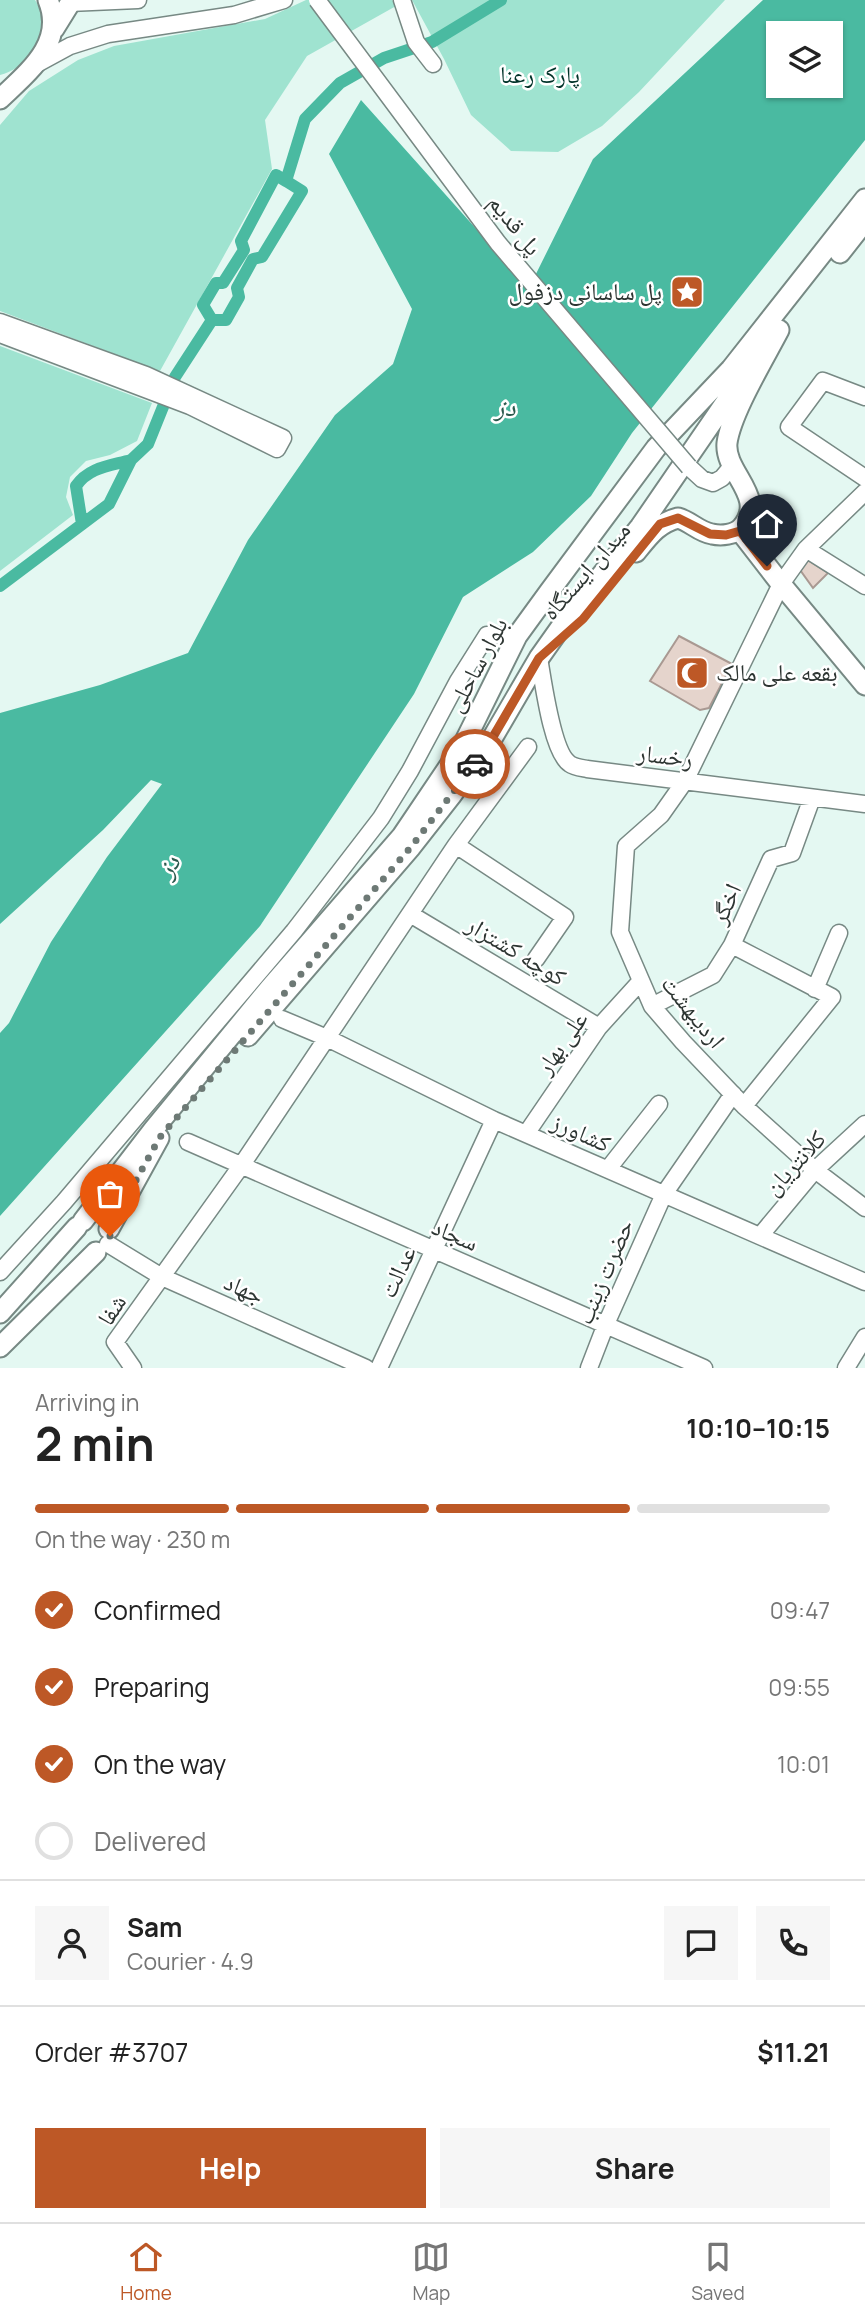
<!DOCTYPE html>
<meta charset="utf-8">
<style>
:root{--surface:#fff;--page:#f6f6f6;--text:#222;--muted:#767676;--line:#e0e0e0;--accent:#bd5826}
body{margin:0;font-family:Manrope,"Noto Naskh Arabic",sans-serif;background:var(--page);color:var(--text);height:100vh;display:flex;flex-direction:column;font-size:26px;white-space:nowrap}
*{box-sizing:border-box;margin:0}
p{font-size:23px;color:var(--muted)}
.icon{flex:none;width:38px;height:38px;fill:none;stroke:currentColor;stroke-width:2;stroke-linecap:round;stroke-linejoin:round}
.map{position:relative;height:1368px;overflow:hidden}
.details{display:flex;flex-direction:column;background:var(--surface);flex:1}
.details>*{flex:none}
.tools{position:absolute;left:766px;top:21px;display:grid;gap:14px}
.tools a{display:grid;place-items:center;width:77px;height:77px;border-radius:0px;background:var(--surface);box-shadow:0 2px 5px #0004;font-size:35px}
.pin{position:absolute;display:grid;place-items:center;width:60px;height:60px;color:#fff;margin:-72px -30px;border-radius:50% 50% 50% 0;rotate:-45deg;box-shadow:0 0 7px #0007}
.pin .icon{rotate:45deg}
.courier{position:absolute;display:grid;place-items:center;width:70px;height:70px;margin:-35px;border:5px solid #bd5826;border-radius:50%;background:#fff;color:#222;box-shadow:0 2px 9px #0007}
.headline em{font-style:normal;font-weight:700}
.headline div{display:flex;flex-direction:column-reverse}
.headline{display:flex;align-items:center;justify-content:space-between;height:119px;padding:0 35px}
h1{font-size:46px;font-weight:700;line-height:52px}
.bar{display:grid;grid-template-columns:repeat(4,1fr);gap:10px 7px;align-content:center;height:84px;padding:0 35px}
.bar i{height:9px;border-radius:5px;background:var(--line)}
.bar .current{background:var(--accent)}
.bar p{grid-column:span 4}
.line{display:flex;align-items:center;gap:18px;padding:0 35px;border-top:2px solid var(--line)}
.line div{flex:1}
.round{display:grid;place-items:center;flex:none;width:74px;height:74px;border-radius:0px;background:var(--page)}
ol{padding:0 35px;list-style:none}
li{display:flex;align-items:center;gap:21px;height:77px}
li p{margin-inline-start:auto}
li .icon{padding:7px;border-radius:50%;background:var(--accent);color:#fff;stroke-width:4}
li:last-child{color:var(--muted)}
li i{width:38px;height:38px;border:4px solid var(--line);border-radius:50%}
.cta{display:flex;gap:14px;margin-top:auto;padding:14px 35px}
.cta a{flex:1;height:80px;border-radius:0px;background:var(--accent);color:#fff;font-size:28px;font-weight:700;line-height:80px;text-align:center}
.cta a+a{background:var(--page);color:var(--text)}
.tabs{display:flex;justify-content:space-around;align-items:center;height:98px;border-top:2px solid var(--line);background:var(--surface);font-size:19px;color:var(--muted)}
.tabs a{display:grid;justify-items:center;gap:4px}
.tabs .current{color:var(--accent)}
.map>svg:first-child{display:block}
.green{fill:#9fe3d0}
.water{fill:#4abaa1;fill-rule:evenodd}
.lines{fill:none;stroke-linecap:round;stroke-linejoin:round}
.canal{stroke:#4abaa1;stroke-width:12}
.building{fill:#e5d4cc;stroke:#a99992;stroke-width:2}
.minor-casing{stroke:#778984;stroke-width:19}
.major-casing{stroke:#778984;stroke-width:23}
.minor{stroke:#fff;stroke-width:16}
.major{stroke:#fff;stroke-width:19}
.minor-bridge-casing{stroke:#778984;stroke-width:19;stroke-linecap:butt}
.minor-bridge{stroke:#fff;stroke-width:16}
.done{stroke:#6d7975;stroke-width:7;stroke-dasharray:0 12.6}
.route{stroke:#bd5826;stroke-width:9}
.labels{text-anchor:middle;stroke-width:5;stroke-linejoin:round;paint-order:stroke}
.park-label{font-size:24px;fill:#003329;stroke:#fff}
.street-label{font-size:24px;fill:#2d3532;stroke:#fff}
.poi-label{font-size:24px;fill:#2d3532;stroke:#fff;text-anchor:end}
.water-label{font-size:26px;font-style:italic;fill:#2b5a4e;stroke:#fff}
</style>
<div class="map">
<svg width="865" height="1368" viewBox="0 0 865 1368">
<rect width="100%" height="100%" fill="#e4f8f2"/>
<!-- green -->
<path class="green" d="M0,0H35C54,29 32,67 0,75Z
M306,0H392L396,6L307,56L265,120L272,169L160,371L0,311V125L29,91L78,60L114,46L265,19Z
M412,0H725L639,92L602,126L558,152L511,151L471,115L444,59Z
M0,346L152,403L137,441L110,455L86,461L70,477L66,497L73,515L0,571Z"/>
<!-- water -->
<path class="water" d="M763,0H865V140L632,433L591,496L533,552L463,597L414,694L260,926L0,1216V1033L9,1023L51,942L107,857L162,784L151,780L103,830L0,924V713L100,685L188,653L248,540L335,415L393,364L412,309L329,154L361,100L529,288L593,159ZM779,33H831V86H779Z"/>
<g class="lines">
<!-- canal -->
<path class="canal" d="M212,320L203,305L216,283H223L244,250L241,241L276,175L286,181
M82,524L76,486C89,467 110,466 131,460
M0,586L109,504L131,460L148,444L175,377L212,320H226L239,297L237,288L253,259L262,257L302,191L286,181L305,119L340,83L384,58L432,42L501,0"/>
</g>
<!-- building -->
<path class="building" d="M806,559L828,573L813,588L798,567Z
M679,636L732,664L709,708L700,710L650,681Z"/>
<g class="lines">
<defs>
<path id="minor" d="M402,0L416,42L433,64
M69,3L138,0
M35,65L70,46L108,34L234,15L284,0
M0,322L146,375L283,438L277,449L190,406L0,334
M865,397L823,381L789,427L865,478
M689,467L702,479L713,483L722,478L732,466
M865,492L806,549L781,584L685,781L661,815L626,846L620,932L652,1006L683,1042L744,1106L815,1170L865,1208
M806,549L865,586
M539,658C543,680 552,753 570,764C574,767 582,768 587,769L865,804
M456,845L565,917L536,959
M410,914L599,1027
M732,945L832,997L744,1106
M815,989L839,933
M652,1006L713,975L732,945L771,859L792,853L812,798
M282,1019L327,1038L494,1120L865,1282
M526,1134L599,1027L640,982
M188,1142L704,1368
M608,1169L659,1104
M760,1236L815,1170L865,1124
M108,1244L162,1277L366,1368
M0,1272L64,1202L294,931L381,818L410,771L458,681L487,635L517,636
M133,1368L115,1342L241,1166L456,845L528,747
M379,1368L494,1120
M589,1368L606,1324L664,1194L733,1094
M846,1368L865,1337"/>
<path id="major" d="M54,29L72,0
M0,99C28,72 66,43 48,0
M840,253L865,221
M740,531L781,584L865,685
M636,552C649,536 658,523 678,518C690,521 699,532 712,534C721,536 735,535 742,527C768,497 724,473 727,443C731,413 764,359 779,330
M248,1036L411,847L451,796L490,742L539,658L568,617L640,527L754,361
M83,1221L153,1130L269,989L402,836L462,747L517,636L549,592L656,448L731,369L865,199
M109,1229L159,1138
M0,1313L77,1227
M0,1347L96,1252"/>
</defs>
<!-- minor casing -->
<use href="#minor" class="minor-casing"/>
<!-- major casing -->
<use href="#major" class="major-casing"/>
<!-- minor -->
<use href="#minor" class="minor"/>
<!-- major -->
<use href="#major" class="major"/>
<defs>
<path id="minor-bridge" d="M317,0L498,243L689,467"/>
</defs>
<!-- minor-bridge casing -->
<use href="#minor-bridge" class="minor-bridge-casing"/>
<!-- minor-bridge -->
<use href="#minor-bridge" class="minor-bridge"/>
</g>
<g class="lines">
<!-- done -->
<path class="done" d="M110,1236L109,1229L160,1137L411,847L475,764"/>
<!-- route -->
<path class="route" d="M475,764L490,742L539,658L583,619L660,524L678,518L710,534L726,535L740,531L767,566"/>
</g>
<!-- icons -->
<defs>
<symbol id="sight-square" viewBox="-11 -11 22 22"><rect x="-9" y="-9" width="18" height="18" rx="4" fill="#bd5826" stroke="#fff"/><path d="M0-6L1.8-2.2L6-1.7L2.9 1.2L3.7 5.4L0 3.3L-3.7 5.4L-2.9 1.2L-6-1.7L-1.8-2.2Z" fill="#fff"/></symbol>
<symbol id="mosque-square" viewBox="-11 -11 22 22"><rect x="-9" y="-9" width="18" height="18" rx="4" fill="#bd5826" stroke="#fff"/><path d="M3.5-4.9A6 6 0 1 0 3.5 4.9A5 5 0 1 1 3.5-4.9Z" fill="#fff"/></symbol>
</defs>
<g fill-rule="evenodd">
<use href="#sight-square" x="668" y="273" width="38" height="38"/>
<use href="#mosque-square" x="673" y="654" width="38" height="38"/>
</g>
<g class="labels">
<!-- park labels -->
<g class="park-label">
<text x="540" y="83">پارک رعنا</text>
</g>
<!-- street labels -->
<g class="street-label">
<text transform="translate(515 225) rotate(52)" y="8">پل قدیم</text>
<text transform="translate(586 571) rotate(-49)" y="8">میدان ایستگاه</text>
<text transform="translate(477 665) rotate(-62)" y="8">بلوار ساحلی</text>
<text transform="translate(665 756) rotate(7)" y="8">رخسار</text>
<text transform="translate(726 904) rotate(-66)" y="8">اخگر</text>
<text transform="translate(516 951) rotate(31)" y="8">کوچه کشتزار</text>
<text transform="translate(693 1012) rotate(51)" y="8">اردیبهشت</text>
<text transform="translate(562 1043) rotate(-55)" y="8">علی بهار</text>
<text transform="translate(581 1133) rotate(24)" y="8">کشاورز</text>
<text transform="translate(795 1163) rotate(-47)" y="8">کلانتریان</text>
<text transform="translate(455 1235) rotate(23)" y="8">سجاد</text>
<text transform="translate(398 1272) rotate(-65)" y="8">عدالت</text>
<text transform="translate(605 1272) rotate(-67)" y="8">حضرت زینب</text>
<text transform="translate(244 1289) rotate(24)" y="8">جهاد</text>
<text transform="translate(112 1310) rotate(-57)" y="8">شفا</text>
</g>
<!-- poi labels -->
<g class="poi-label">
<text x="662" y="300">پل ساسانی دزفول</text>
<text x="716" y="681" text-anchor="start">بقعه علی مالک</text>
</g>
<!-- water labels -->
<g class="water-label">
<text x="505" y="416">دز</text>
<text transform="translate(168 866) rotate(-57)" y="9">دز</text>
</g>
</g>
</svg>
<div class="tools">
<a><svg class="icon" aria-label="layers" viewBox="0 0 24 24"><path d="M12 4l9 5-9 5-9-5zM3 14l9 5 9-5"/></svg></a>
</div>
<div class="pin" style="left:110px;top:1236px;background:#ea580c"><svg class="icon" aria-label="bag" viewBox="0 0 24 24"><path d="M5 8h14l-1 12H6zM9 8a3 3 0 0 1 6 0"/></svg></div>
<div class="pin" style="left:767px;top:566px;background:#1f2937"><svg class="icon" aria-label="home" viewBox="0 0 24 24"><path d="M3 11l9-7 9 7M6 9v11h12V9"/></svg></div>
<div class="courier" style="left:475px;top:764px"><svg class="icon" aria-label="car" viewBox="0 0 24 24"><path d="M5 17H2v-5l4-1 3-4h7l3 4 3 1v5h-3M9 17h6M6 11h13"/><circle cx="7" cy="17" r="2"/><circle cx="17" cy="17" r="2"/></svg></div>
</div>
<section class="details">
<div class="headline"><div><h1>2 min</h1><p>Arriving in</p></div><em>10:10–10:15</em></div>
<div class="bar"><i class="current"></i><i class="current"></i><i class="current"></i><i></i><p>On the way · 230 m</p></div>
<ol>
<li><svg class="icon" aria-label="check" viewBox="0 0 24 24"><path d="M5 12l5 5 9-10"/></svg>Confirmed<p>09:47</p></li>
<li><svg class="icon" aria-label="check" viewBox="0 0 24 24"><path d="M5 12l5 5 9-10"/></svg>Preparing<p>09:55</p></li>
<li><svg class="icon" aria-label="check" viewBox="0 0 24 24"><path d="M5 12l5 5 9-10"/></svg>On the way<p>10:01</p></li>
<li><i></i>Delivered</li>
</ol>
<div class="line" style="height:126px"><a class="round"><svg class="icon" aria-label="person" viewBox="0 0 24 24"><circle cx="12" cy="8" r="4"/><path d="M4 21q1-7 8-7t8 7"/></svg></a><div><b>Sam</b><p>Courier · 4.9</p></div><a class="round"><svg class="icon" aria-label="chat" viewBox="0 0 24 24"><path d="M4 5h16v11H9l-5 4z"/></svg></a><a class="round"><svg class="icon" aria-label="phone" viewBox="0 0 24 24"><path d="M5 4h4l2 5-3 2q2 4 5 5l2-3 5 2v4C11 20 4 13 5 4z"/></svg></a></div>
<div class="line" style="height:91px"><div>Order #3707</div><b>$11.21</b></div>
<div class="cta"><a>Help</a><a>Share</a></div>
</section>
<nav class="tabs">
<a class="current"><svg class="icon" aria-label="home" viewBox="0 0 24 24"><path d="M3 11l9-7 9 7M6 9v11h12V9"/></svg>Home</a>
<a><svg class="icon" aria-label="map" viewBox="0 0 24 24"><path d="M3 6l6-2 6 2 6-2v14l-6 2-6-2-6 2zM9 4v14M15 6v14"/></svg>Map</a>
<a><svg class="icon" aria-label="saved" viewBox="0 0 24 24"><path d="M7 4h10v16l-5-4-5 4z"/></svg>Saved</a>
</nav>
